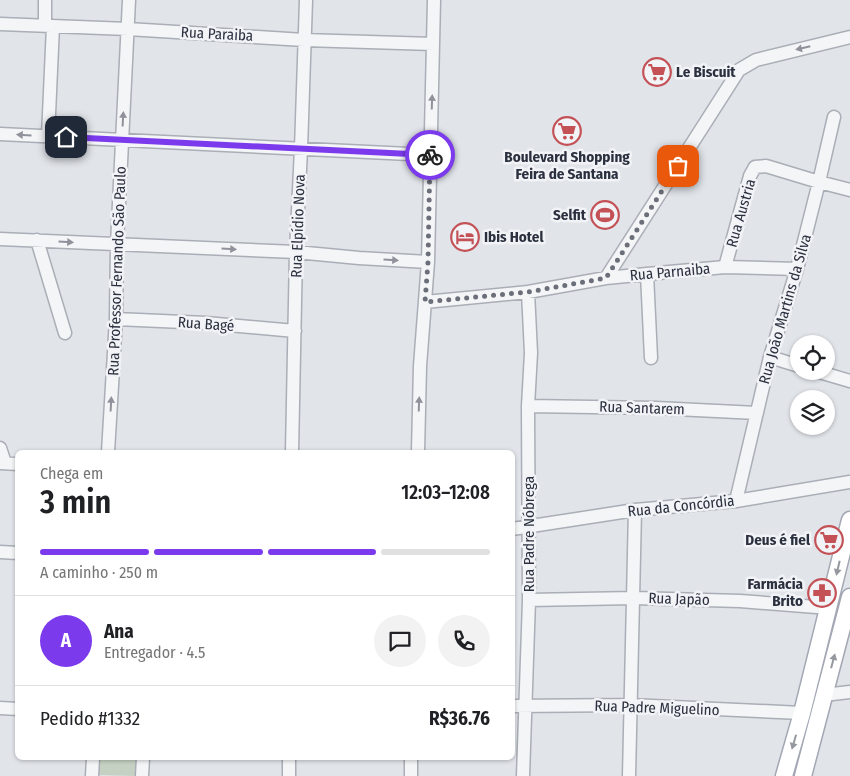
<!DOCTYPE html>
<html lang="pt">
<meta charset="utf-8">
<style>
:root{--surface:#fff;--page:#f2f2f2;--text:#202124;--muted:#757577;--line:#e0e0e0;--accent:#7c3aed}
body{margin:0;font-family:"Fira Sans Condensed",sans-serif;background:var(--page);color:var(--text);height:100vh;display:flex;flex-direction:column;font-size:19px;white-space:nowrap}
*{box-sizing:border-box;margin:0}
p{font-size:16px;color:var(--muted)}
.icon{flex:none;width:28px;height:28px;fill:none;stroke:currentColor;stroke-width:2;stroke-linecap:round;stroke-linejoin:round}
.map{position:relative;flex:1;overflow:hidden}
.panel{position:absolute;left:15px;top:450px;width:500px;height:310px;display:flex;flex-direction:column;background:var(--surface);border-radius:8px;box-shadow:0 1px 4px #0004}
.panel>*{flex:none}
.buttons{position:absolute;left:790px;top:335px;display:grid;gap:10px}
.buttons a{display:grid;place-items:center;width:45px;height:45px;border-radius:50%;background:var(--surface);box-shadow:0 1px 4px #0004;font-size:25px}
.pin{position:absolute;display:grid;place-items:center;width:42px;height:42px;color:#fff;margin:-21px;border-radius:10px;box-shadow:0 2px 8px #0006}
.courier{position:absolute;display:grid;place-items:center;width:50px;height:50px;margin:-25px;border:4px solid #7c3aed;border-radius:50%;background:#fff;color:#222;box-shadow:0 1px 6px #0007}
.summary em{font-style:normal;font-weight:600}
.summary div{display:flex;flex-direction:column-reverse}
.summary{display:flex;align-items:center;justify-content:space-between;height:85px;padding:0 25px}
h1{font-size:32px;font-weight:600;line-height:38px}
.bar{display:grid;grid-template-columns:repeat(4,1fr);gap:8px 5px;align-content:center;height:60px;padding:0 25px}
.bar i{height:6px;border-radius:4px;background:var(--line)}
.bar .on{background:var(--accent)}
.bar p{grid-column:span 4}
.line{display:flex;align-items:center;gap:12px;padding:0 25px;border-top:1px solid var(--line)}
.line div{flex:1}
.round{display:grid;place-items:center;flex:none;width:52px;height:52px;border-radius:26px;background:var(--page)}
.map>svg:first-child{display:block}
.green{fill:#c5d2c3}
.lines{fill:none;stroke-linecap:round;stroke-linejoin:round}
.minor-casing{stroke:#aaaeb6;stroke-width:15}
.major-casing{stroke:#a2a7b3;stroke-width:19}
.minor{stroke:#f4f5f7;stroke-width:12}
.major{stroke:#fff;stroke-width:16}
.oneway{fill:#90929b}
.oneway2{fill:#95989f}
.done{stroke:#6b6f7a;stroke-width:5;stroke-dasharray:0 9}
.route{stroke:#7c3aed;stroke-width:6}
.labels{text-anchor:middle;stroke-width:5;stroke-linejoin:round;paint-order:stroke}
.street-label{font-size:15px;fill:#2b303f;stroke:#f1f3f6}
.poi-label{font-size:15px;font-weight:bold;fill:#2b303f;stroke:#f1f3f6;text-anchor:end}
</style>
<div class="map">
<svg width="850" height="776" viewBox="0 0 850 776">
<rect width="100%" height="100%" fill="#e1e4e9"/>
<!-- green -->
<path class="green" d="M99,758H137L136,776L98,775Z"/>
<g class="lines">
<defs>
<path id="minor" d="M0,24L128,29L304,40L433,44
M45,26V0
M0,134L430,155
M48,136L53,26
M0,239L296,252L359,258L428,262
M37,240L65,333
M725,267L750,176L755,167L766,166L819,182L850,190
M647,274L651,358
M606,278L739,70L756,60L850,37
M425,302L528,292L606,278L647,274L725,267L797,269
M116,319L206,323L295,331
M770,357L799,366
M816,371L850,381
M528,406L656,408L757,413
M0,448L5,463
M108,452L116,319L117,244L129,0
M292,452L296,252L301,149L306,0
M418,452L420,366L428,262L434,0
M0,463L18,464
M736,501L770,357L797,269L819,182L834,117
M512,529L635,510L736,501L850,482
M0,552L18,553
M529,600L634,598L740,601L829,608
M824,695L850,692
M512,706L631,705L802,713
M0,708L18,709
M92,776L93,758
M142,776L143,758
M289,776V758
M411,776V758
M523,776L529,600L528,406L531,353L528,292
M629,776L635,510"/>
<path id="major" d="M784,776L802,713L850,520
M803,776L850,597"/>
</defs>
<!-- minor casing -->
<use href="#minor" class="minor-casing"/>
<!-- major casing -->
<use href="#major" class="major-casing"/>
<!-- minor -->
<use href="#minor" class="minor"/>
<!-- major -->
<use href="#major" class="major"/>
</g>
<!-- one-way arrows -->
<defs><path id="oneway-solid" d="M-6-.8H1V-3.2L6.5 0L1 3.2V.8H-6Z" transform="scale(1.25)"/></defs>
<g class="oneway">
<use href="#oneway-solid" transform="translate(803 48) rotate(167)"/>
<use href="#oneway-solid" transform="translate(432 102) rotate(-88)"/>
<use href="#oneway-solid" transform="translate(123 119) rotate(-87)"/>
<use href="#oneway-solid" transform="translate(24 135) rotate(-177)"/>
<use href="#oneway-solid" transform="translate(66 242) rotate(3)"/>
<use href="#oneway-solid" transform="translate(229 249) rotate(3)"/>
<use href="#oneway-solid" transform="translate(391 260) rotate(3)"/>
<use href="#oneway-solid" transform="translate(111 404) rotate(-87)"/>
<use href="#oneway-solid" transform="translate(419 404) rotate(-88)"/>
</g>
<g class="oneway2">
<use href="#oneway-solid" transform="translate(838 568) rotate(103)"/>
<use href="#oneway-solid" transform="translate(833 661) rotate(-75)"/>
<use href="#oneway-solid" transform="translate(794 742) rotate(106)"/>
</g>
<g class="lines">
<!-- done -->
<path class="done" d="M430,155L428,262L425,302L528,292L606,278L678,166"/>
<!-- route -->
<path class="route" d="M66,137L430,155"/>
</g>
<!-- icons -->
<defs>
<symbol id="supermarket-ring" viewBox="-11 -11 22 22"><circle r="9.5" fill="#f1f3f6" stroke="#c35156" stroke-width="1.5"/><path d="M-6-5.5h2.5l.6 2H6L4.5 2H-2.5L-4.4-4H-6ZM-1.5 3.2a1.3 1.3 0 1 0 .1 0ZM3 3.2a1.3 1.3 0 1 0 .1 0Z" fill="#c35156"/></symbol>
<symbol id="stadium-ring" viewBox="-11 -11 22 22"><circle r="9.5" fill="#f1f3f6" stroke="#c35156" stroke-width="1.5"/><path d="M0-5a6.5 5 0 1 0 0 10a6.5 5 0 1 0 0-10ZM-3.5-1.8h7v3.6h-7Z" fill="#c35156"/></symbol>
<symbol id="hotel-ring" viewBox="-11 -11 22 22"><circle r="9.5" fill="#f1f3f6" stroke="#c35156" stroke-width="1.5"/><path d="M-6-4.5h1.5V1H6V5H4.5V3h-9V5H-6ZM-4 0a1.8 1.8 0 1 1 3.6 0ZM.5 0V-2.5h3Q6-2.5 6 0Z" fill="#c35156"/></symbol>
<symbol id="pharmacy-ring" viewBox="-11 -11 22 22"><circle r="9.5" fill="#f1f3f6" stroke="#c35156" stroke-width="1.5"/><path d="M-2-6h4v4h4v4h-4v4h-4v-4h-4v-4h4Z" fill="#c35156"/></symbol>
</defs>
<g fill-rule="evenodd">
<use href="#supermarket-ring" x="641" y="56" width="32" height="32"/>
<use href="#supermarket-ring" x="551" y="115" width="32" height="32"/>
<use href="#stadium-ring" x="589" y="199" width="32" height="32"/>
<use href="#hotel-ring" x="449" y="221" width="32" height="32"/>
<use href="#supermarket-ring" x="813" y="524" width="32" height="32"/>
<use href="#pharmacy-ring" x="806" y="577" width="32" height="32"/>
</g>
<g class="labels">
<!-- street labels -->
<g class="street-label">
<text transform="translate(217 34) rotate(3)" y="5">Rua Paraiba</text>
<text transform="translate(741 213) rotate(-74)" y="5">Rua Austria</text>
<text transform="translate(298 226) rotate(-88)" y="5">Rua Elpídio Nova</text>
<text transform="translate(117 271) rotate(-88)" y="5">Rua Professor Fernando São Paulo</text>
<text transform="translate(670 272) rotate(-5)" y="5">Rua Parnaiba</text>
<text transform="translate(785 309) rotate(-74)" y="5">Rua João Martins da Silva</text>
<text transform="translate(206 324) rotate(4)" y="5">Rua Bagé</text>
<text transform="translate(642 408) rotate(2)" y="5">Rua Santarem</text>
<text transform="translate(681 506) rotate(-6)" y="5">Rua da Concórdia</text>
<text transform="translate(529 534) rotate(-90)" y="5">Rua Padre Nóbrega</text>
<text transform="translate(679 599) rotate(2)" y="5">Rua Japão</text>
<text transform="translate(657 708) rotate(2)" y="5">Rua Padre Miguelino</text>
</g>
<!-- poi labels -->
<g class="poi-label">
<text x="676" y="77" text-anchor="start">Le Biscuit</text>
<text x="567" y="162" text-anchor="middle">Boulevard Shopping<tspan x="567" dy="17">Feira de Santana</tspan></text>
<text x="586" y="220">Selfit</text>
<text x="484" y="242" text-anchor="start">Ibis Hotel</text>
<text x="810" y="545">Deus é fiel</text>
<text x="803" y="589">Farmácia<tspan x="803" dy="17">Brito</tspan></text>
</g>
</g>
</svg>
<div class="buttons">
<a><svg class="icon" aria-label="locate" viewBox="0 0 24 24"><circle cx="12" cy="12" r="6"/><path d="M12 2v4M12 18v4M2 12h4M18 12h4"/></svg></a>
<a><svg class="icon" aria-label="layers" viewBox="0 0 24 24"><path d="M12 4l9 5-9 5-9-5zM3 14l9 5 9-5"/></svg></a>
</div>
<div class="pin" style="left:678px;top:166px;background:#ea580c"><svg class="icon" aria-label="bag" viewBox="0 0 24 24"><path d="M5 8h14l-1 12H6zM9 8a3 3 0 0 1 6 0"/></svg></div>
<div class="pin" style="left:66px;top:137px;background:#1f2937"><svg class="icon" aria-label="home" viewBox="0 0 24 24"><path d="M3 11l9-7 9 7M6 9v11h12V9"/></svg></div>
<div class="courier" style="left:430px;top:155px"><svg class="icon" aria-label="bike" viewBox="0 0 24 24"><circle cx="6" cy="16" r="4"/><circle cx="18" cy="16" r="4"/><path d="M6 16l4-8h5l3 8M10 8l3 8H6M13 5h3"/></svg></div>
<section class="panel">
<div class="summary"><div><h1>3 min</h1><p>Chega em</p></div><em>12:03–12:08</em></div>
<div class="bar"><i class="on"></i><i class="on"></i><i class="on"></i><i></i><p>A caminho · 250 m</p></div>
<div class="line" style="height:90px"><b class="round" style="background:var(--accent);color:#fff">A</b><div><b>Ana</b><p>Entregador · 4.5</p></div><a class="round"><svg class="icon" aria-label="chat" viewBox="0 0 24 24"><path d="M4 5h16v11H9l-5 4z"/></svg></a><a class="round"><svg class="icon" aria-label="phone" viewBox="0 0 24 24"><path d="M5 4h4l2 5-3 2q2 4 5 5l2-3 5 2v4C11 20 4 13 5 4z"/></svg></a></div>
<div class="line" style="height:65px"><div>Pedido #1332</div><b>R$36.76</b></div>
</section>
</div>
